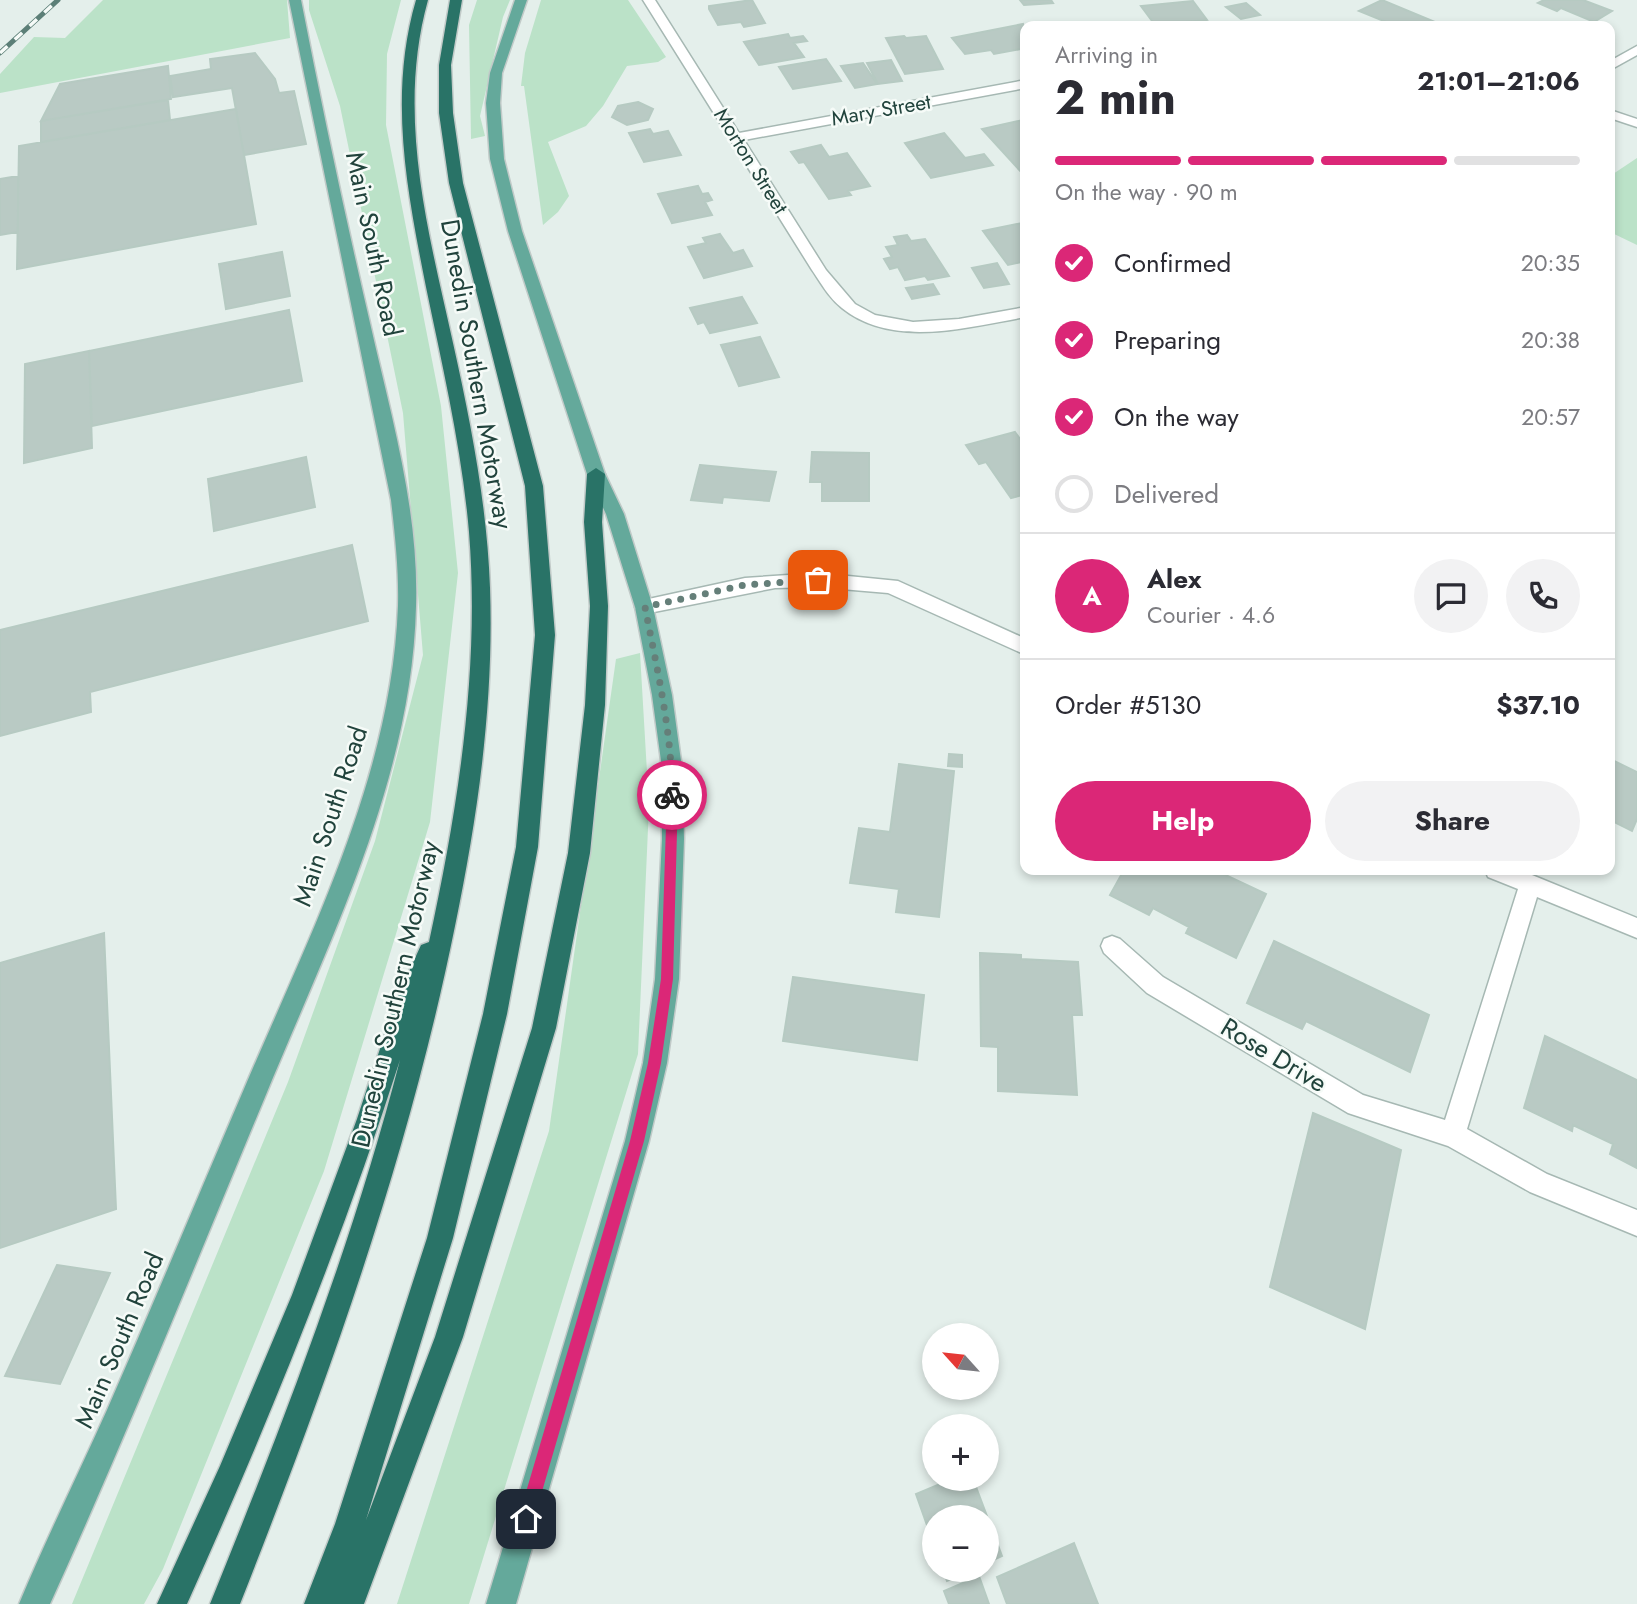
<!DOCTYPE html>
<meta charset="utf-8">
<style>
:root{--surface:#fff;--page:#f2f2f3;--text:#2b2b33;--muted:#7c7c81;--line:#e1e1e2;--accent:#db2777}
body{margin:0;font-family:Jost,sans-serif;background:var(--page);color:var(--text);height:100vh;display:flex;flex-direction:column;font-size:26px;white-space:nowrap}
*{box-sizing:border-box;margin:0}
p{font-size:23px;color:var(--muted)}
.icon{flex:none;width:38px;height:38px;fill:none;stroke:currentColor;stroke-width:2;stroke-linecap:round;stroke-linejoin:round}
.map{position:relative;flex:1;overflow:hidden}
.sheet{position:absolute;left:1020px;top:21px;width:595px;height:854px;display:flex;flex-direction:column;background:var(--surface);border-radius:14px;box-shadow:0 4px 10px #0003}
.sheet>*{flex:none}
.needle{width:46px;rotate:297deg}
.controls{position:absolute;left:922px;top:1323px;display:grid;gap:14px}
.controls a{display:grid;place-items:center;width:77px;height:77px;border-radius:50%;background:var(--surface);box-shadow:0 4px 10px #0003;font-size:35px}
.pin{position:absolute;display:grid;place-items:center;width:60px;height:60px;color:#fff;margin:-30px;border-radius:14px;box-shadow:0 4px 10px #0006}
.courier{position:absolute;display:grid;place-items:center;width:70px;height:70px;margin:-35px;border:5px solid #db2777;border-radius:50%;background:#fff;color:#222;box-shadow:0 2px 9px #0007}
.head em{font-style:normal;font-weight:700}
.head div{display:flex;flex-direction:column-reverse}
.head{display:flex;align-items:center;justify-content:space-between;height:119px;padding:0 35px}
h1{font-size:46px;font-weight:700;line-height:52px}
.bar{display:grid;grid-template-columns:repeat(4,1fr);gap:10px 7px;align-content:center;height:84px;padding:0 35px}
.bar i{height:9px;border-radius:5px;background:var(--line)}
.bar .active{background:var(--accent)}
.bar p{grid-column:span 4}
.line{display:flex;align-items:center;gap:18px;padding:0 35px;border-top:2px solid var(--line)}
.line div{flex:1}
.round{display:grid;place-items:center;flex:none;width:74px;height:74px;border-radius:37px;background:var(--page)}
ol{padding:0 35px;list-style:none}
li{display:flex;align-items:center;gap:21px;height:77px}
li p{margin-inline-start:auto}
li .icon{padding:7px;border-radius:50%;background:var(--accent);color:#fff;stroke-width:4}
li:last-child{color:var(--muted)}
li i{width:38px;height:38px;border:4px solid var(--line);border-radius:50%}
.action{display:flex;gap:14px;margin-top:auto;padding:14px 35px}
.action a{flex:1;height:80px;border-radius:42px;background:var(--accent);color:#fff;font-size:28px;font-weight:700;line-height:80px;text-align:center}
.action a+a{background:var(--page);color:var(--text)}
.map>svg:first-child{display:block}
.green{fill:#bbe2c8}
.building{fill:#b9cac4;stroke:#b6cac2;stroke-width:2}
.lines{fill:none;stroke-linecap:round;stroke-linejoin:round}
.minor-casing{stroke:#a6b8b3;stroke-width:3}
.major-casing{stroke:#c1cac8;stroke-width:3}
.highway-casing{stroke:#c1cac8;stroke-width:3}
.minor{fill:#fff;fill-rule:evenodd}
.major{fill:#64a99b;fill-rule:evenodd}
.highway{fill:#297367;fill-rule:evenodd}
.rail-casing{stroke:#5c7f77;stroke-width:5}
.rail{stroke:#f6fbf8;stroke-width:3.5;stroke-dasharray:10;stroke-linecap:butt}
.route{fill:#db2777}
.done{stroke:#657f79;stroke-width:7;stroke-dasharray:0 12.6}
.labels{text-anchor:middle;stroke-width:5;stroke-linejoin:round;paint-order:stroke}
.far-street-label{font-size:21px;fill:#21433c;stroke:#f6fbf8}
.street-label{font-size:26px;fill:#21433c;stroke:#f6fbf8}
</style>
<div class="map">
<svg width="1637" height="1604" viewBox="0 0 1637 1604">
<rect width="100%" height="100%" fill="#e4efeb"/>
<!-- green -->
<path class="green" d="M103,0H287L290,38L0,93V74L34,37L65,38Z
M309,0H401L387,54L386,125L441,406L458,573L430,822L324,1171L163,1569L144,1604H72L288,1082L375,841L423,655L403,413L340,106L309,10Z
M477,0H510L503,17L480,116L485,136L471,139L469,25Z
M541,0H628L666,57L658,62L627,66L603,106L586,126L548,142L569,196L558,212L543,225L524,86H521L525,53Z
M1637,158V245L1610,232V176Z
M640,653L649,806L638,1054L469,1604H397L549,1131L616,659Z"/>
<!-- building -->
<path class="building" d="M752,0L765,23L744,27L741,22L718,25L709,9V6Z
M1020,0H1051L1053,3L1024,5Z
M1382,0L1442,25L1396,26L1359,11Z
M1544,0H1583L1612,11L1594,22L1561,8L1557,11L1538,3Z
M1193,1L1207,20L1155,25L1141,6Z
M1246,3L1260,15L1241,19L1226,7Z
M1023,24L1026,48L994,54L991,50L965,54L952,38Z
M788,34L790,38L803,36L807,41L794,43L804,57L759,65L744,42Z
M904,36L906,38L926,36L943,69L905,74L886,38Z
M255,53L275,79L279,93L294,91L306,144L244,155L232,88L173,97L170,76L211,69L210,59Z
M826,59L841,81L793,89L779,67Z
M891,60L902,81L878,84L867,63Z
M863,63L877,84L855,88L841,66Z
M168,66L171,99L41,121L60,84Z
M168,100L170,120L41,142V121Z
M638,102L653,109L648,120L627,125L612,117L618,106Z
M236,109L256,224L17,269L19,146Z
M1023,120L1026,123V172L1022,173L982,129Z
M650,129L653,134L668,131L681,155L644,162L629,133Z
M944,133L965,158L984,154L993,165L931,178L905,143Z
M821,145L829,157L847,153L870,186L848,191L851,195L829,199L804,162L799,163L791,152Z
M18,176V232L0,235V179Z
M698,186L702,194L708,193L712,200L705,202L712,215L672,223L658,194Z
M1022,223L1026,228V261L1008,265L983,231Z
M720,234L733,253L743,250L752,266L704,278L688,247L706,243L703,238Z
M907,235L911,241L925,239L949,276L928,280L925,276L905,280L898,267L890,269L884,259L892,257L886,247L898,245L894,237Z
M282,252L290,296L226,309L219,264Z
M997,263L1009,284L984,288L972,268Z
M933,284L939,294L912,299L906,288Z
M742,297L757,323L710,333L704,322L698,324L690,308Z
M289,310L302,381L92,426L89,351Z
M760,337L779,377L739,386L721,345Z
M89,351L92,448L24,463L25,364Z
M1015,432L1026,447V494L1011,498L986,462L979,464L966,445Z
M812,452L869,453V501H822V482H810Z
M306,457L315,507L214,531L208,479Z
M700,465L776,472L769,501L723,497L722,503L691,500Z
M352,545L368,621L90,692L91,712L0,736V630Z
M949,754L962,755V767L948,766Z
M1610,759L1637,772V819L1632,831L1610,820Z
M899,764L954,771L939,917L896,912L899,889L850,883L859,828L890,832Z
M1124,870H1215L1266,894L1236,958L1186,933L1189,927L1153,908L1149,915L1110,895Z
M104,933L116,1209L0,1248V963Z
M1274,941L1429,1015L1410,1072L1306,1021L1302,1029L1247,1003Z
M980,953L1021,955V959L1078,962L1082,1015H1072L1077,1095L998,1091V1047L981,1046Z
M793,977L924,995L917,1060L783,1041Z
M1545,1036L1637,1080V1168L1610,1154L1613,1144L1573,1125L1572,1131L1524,1108Z
M1313,1113L1401,1150L1365,1329L1270,1287Z
M57,1265L110,1273L60,1384L5,1376Z
M952,1479H973L1002,1556L987,1563V1517H934V1545L916,1494Z
M1074,1543L1098,1604H1007L997,1577Z
M943,1570H972L947,1581Z
M979,1576L989,1604H949L944,1591Z"/>
<g class="lines">
<defs>
<path id="minor" d="M643,0H655L739,133L1026,80V88L744,140L826,270L855,304L875,315L913,322L959,319L1026,307V317C967,327 893,349 842,308C829,298 821,283 812,270Z
M1637,46V55L1610,70V61Z
M1610,110L1637,119V127L1610,118Z
M818,573L898,581L1026,639V655L888,593L818,587L775,588L644,614L637,612L635,607L637,602L644,600L745,578Z
M1485,870H1520L1637,918V938L1537,897L1467,1129L1547,1174L1637,1210V1236L1530,1192L1448,1146L1348,1113L1147,993L1104,953L1101,946L1104,939L1112,936L1120,939L1163,977L1363,1095L1445,1120L1518,889L1488,877Z"/>
<path id="major" d="M289,0H301C322,108 345,216 370,323C391,416 419,510 416,606C412,779 329,941 265,1097C194,1267 126,1437 50,1604H19C46,1539 78,1475 107,1410C154,1303 198,1196 244,1089C309,936 392,776 398,606C399,571 395,535 391,500Z
M515,0H527L502,73L500,103L504,159L522,231L605,474L624,514L653,607L672,695L682,768L684,839L679,979L667,1063L649,1141L516,1604H486L625,1141L643,1063L655,979L662,839V768L652,695L635,607L606,514L587,474L508,231L490,159L486,103L490,73Z"/>
<path id="highway" d="M416,0H428C396,115 428,230 453,343C471,424 487,505 490,588C494,702 478,815 455,926C408,1159 327,1383 240,1604H210C282,1426 352,1246 400,1060C340,1246 267,1426 187,1604H157L220,1466L292,1295L357,1119L396,1000L421,945L429,942C458,808 480,670 469,532C462,450 443,369 426,287C407,191 388,96 416,0Z
M450,0H462L451,65L453,113L463,183L543,486L555,635L538,847L507,1014L453,1238L366,1520L435,1337L532,1028L568,853L585,705L590,606L584,522L587,474L596,468L605,474L602,522L608,606L605,705L590,853L556,1028L463,1337L364,1604H304L335,1524L427,1238L483,1014L516,847L535,635L525,486L449,183L439,113V65Z"/>
</defs>
<!-- minor casing -->
<use href="#minor" class="minor-casing"/>
<!-- major casing -->
<use href="#major" class="major-casing"/>
<!-- highway casing -->
<use href="#highway" class="highway-casing"/>
<!-- minor -->
<use href="#minor" class="minor"/>
<!-- major -->
<use href="#major" class="major"/>
<!-- highway -->
<use href="#highway" class="highway"/>
<defs>
<path id="rail" d="M0,53L58,0"/>
</defs>
<!-- rail casing -->
<use href="#rail" class="rail-casing"/>
<!-- rail -->
<use href="#rail" class="rail"/>
</g>
<!-- route -->
<path class="route" d="M672,790L678,795L673,979L661,1063L644,1141L534,1519L532,1525L526,1527L521,1525L518,1519L630,1141L648,1063L661,979L667,795Z"/>
<g class="lines">
<!-- done -->
<path class="done" d="M672,795C672,732 657,669 645,607L745,585L818,580"/>
</g>
<g class="labels">
<!-- far-street labels -->
<g class="far-street-label">
<text transform="translate(881 110) rotate(-10)" y="7">Mary Street</text>
<text transform="translate(751 161) rotate(58)" y="7">Morton Street</text>
</g>
<!-- street labels -->
<g class="street-label">
<text transform="translate(374 244) rotate(78)" y="9">Main South Road</text>
<text transform="translate(477 374) rotate(80)" y="9">Dunedin Southern Motorway</text>
<text transform="translate(330 816) rotate(-72)" y="9">Main South Road</text>
<text transform="translate(395 994) rotate(-77)" y="9">Dunedin Southern Motorway</text>
<text transform="translate(1274 1055) rotate(31)" y="9">Rose Drive</text>
<text transform="translate(119 1340) rotate(-67)" y="9">Main South Road</text>
</g>
</g>
</svg>
<div class="controls">
<a><svg class="needle" viewBox="-14 -14 28 28"><path d="M0-13l5 13h-10z" fill="#e53935"/><path d="M0 13l5-13h-10z" fill="#7c7c81"/></svg></a>
<a>+</a>
<a>−</a>
</div>
<div class="pin" style="left:818px;top:580px;background:#ea580c"><svg class="icon" aria-label="bag" viewBox="0 0 24 24"><path d="M5 8h14l-1 12H6zM9 8a3 3 0 0 1 6 0"/></svg></div>
<div class="pin" style="left:526px;top:1519px;background:#1f2937"><svg class="icon" aria-label="home" viewBox="0 0 24 24"><path d="M3 11l9-7 9 7M6 9v11h12V9"/></svg></div>
<div class="courier" style="left:672px;top:795px"><svg class="icon" aria-label="bike" viewBox="0 0 24 24"><circle cx="6" cy="16" r="4"/><circle cx="18" cy="16" r="4"/><path d="M6 16l4-8h5l3 8M10 8l3 8H6M13 5h3"/></svg></div>
<section class="sheet">
<div class="head"><div><h1>2 min</h1><p>Arriving in</p></div><em>21:01–21:06</em></div>
<div class="bar"><i class="active"></i><i class="active"></i><i class="active"></i><i></i><p>On the way · 90 m</p></div>
<ol>
<li><svg class="icon" aria-label="check" viewBox="0 0 24 24"><path d="M5 12l5 5 9-10"/></svg>Confirmed<p>20:35</p></li>
<li><svg class="icon" aria-label="check" viewBox="0 0 24 24"><path d="M5 12l5 5 9-10"/></svg>Preparing<p>20:38</p></li>
<li><svg class="icon" aria-label="check" viewBox="0 0 24 24"><path d="M5 12l5 5 9-10"/></svg>On the way<p>20:57</p></li>
<li><i></i>Delivered</li>
</ol>
<div class="line" style="height:126px"><b class="round" style="background:var(--accent);color:#fff">A</b><div><b>Alex</b><p>Courier · 4.6</p></div><a class="round"><svg class="icon" aria-label="chat" viewBox="0 0 24 24"><path d="M4 5h16v11H9l-5 4z"/></svg></a><a class="round"><svg class="icon" aria-label="phone" viewBox="0 0 24 24"><path d="M5 4h4l2 5-3 2q2 4 5 5l2-3 5 2v4C11 20 4 13 5 4z"/></svg></a></div>
<div class="line" style="height:91px"><div>Order #5130</div><b>$37.10</b></div>
<div class="action"><a>Help</a><a>Share</a></div>
</section>
</div>
